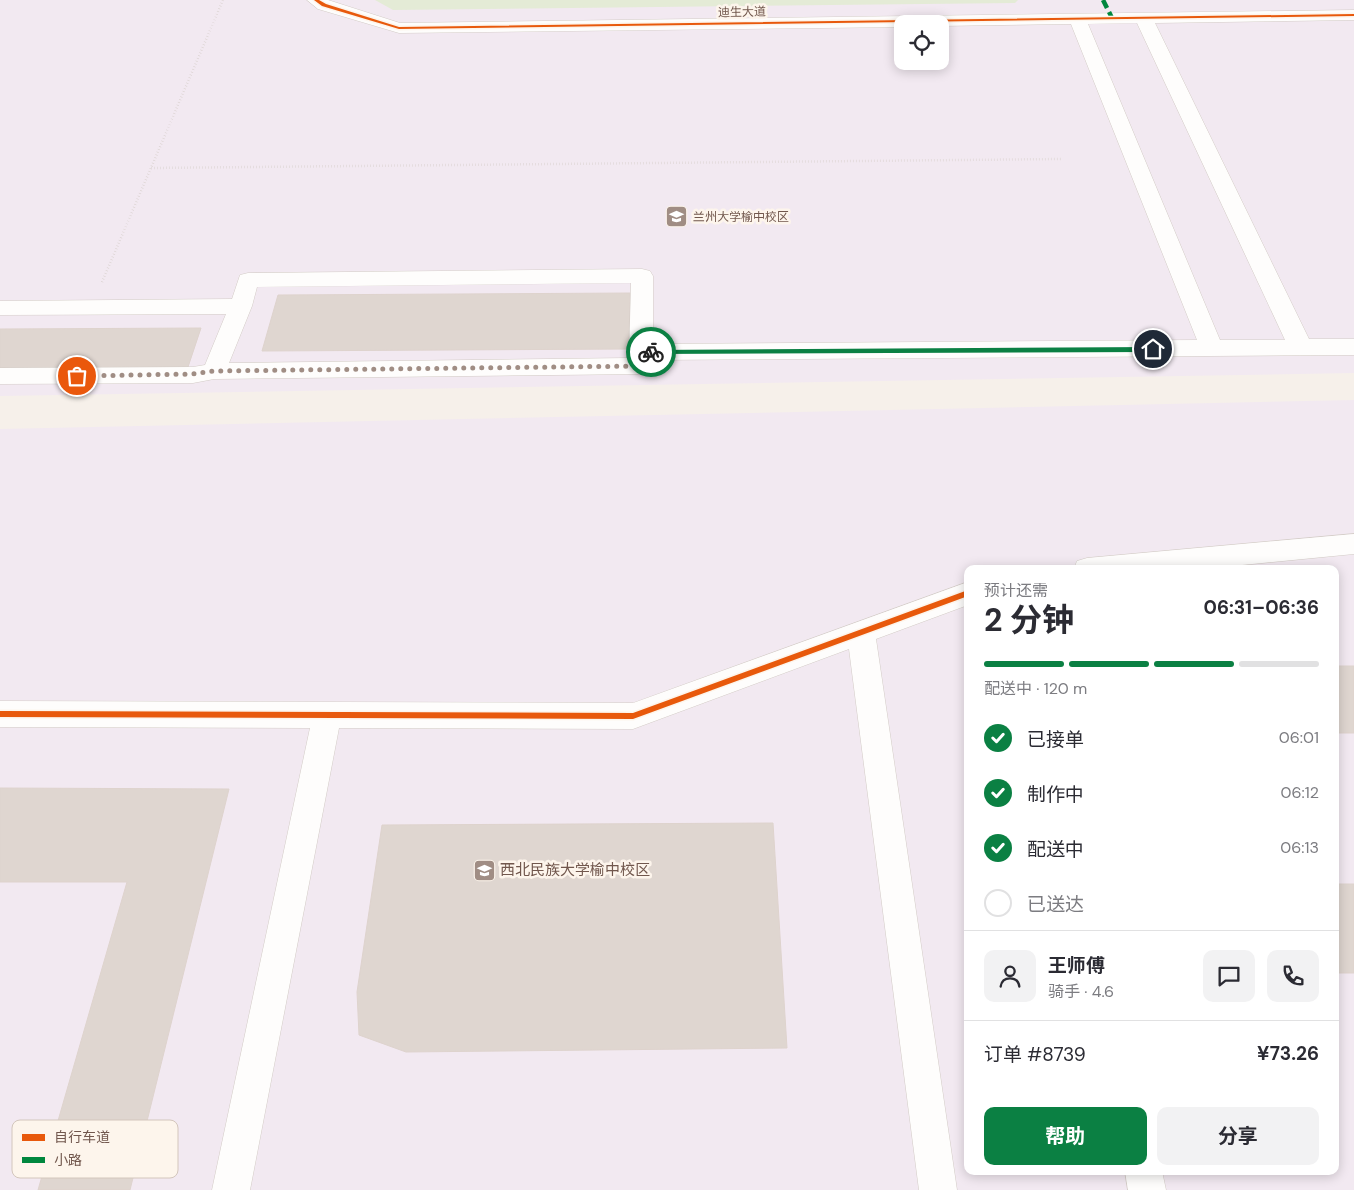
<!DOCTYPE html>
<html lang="zh">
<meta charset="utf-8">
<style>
:root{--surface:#fff;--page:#f2f2f3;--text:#2b2b33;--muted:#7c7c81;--line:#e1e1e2;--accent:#0b8043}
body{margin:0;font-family:"DM Sans","Noto Sans SC",sans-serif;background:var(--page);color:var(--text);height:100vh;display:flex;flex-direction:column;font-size:19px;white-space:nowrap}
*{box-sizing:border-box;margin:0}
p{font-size:16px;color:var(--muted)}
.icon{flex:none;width:28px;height:28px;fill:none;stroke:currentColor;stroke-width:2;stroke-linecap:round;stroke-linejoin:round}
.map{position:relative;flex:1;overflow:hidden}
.side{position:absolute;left:964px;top:565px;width:375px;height:610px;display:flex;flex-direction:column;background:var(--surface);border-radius:10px;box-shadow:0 2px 12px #0003}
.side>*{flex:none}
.fabs{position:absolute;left:894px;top:15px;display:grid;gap:10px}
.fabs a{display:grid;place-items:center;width:55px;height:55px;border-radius:10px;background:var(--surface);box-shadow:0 2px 12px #0003;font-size:25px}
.pin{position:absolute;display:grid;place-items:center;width:42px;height:42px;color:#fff;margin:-21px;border:2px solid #fff;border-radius:50%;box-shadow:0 1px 5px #0007}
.courier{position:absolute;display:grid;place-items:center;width:50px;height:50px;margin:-25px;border:4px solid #0b8043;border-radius:50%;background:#fff;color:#222;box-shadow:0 1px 6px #0007}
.head em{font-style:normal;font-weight:700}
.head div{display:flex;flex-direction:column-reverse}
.head{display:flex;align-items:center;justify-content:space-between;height:85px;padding:0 20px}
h1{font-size:32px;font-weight:700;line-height:38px}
.bar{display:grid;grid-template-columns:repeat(4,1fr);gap:8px 5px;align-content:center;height:60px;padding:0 20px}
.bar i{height:6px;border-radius:4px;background:var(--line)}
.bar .active{background:var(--accent)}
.bar p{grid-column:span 4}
.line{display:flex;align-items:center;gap:12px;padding:0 20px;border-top:1px solid var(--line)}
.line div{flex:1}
.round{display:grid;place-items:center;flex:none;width:52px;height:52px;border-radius:10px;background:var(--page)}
ol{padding:0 20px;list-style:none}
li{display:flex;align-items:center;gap:15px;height:55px}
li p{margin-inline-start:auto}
li .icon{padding:5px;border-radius:50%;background:var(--accent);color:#fff;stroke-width:4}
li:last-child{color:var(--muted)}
li i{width:28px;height:28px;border:2px solid var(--line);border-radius:50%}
.cta{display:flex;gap:10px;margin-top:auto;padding:10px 20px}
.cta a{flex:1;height:58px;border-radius:10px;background:var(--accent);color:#fff;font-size:20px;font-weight:700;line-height:58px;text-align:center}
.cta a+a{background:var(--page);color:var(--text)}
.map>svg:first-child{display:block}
.education{fill:#f2e9f1;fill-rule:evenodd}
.green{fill:#e4ebd6}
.building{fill:#dfd6d0;stroke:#ded3cd}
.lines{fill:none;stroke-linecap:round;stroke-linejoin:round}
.minor-casing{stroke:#d3ccc6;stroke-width:1}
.path{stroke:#d7cfcb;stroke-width:2.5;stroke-dasharray:0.5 2.5;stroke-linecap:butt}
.minor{fill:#fefdfc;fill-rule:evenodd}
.quiet{stroke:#00873e;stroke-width:4.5;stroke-dasharray:9 4.5;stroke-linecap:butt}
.cycleway-casing{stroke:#fdf5ec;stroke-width:3}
.cycleway{fill:#e8590c;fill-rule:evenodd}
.route{fill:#0b8043}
.done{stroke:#a08d84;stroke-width:5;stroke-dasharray:0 9}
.labels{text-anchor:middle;stroke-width:5;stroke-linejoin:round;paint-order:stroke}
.far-street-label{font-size:12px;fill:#71574d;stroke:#fdf5ec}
.far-poi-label{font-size:12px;fill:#71574d;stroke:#fdf5ec;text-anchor:start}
.poi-label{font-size:15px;fill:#71574d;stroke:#fdf5ec;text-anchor:start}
.key{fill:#fdf5ec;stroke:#d3c6bc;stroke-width:1}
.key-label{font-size:14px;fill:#71574d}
</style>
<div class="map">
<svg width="1354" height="1190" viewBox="0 0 1354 1190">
<rect width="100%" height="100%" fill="#f6f0ea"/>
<!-- education -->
<path class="education" d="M0,0H1354V373L0,396ZM902,24H940V61H902Z
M1354,400V1190H0V429ZM968,569H1335V1171H968Z"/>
<!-- green -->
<path class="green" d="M375,0H1018L1015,3L393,10Z"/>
<!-- building -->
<path class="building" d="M630,293L629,349L262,351L278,295Z
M201,328L187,370L0,371V329Z
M1335,666H1354V733H1335Z
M0,788L229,789L130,1190H38L127,882H0Z
M773,823L787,1048L406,1052L359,1035L357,992L382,825Z
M1335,884H1354V973H1335Z"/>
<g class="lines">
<defs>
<path id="minor" d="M307,0H328L400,23L1354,10V20L1155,23L1309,339H1354V355L653,360L649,372L641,374L214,379L193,383L0,384V368L193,367L205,365L226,314L0,315V301L232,299L240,275L248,273L642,269L650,271L653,276V344L1197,340L1071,24L940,26V24H902V27L399,33L318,9ZM1137,23L1285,340H1220L1088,24ZM631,283L629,358L229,363L252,306L257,287Z
M1354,534V554L1202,569H1074L1077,561L1087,558Z
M968,582V605L876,639L957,1190H919L849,649L633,729L339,728L250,1190H212L310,728L0,727V701L633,703Z
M1125,1171H1162L1166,1190H1128Z"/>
</defs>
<!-- minor casing -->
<use href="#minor" class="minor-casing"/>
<!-- path -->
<path class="path" d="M151,168L1061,159
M102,282L223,0"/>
<!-- minor -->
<use href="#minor" class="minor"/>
<!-- quiet -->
<path class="quiet" d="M1103,0L1112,18"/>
<defs>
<path id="cycleway" d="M314,0H319L326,4L399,27L1354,14V16L399,29L322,6Z
M968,590V596L633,719L0,717V711L633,713Z"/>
</defs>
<!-- cycleway casing -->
<use href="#cycleway" class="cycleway-casing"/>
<!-- cycleway -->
<use href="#cycleway" class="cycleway"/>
</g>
<!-- route -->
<path class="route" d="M1153,347L1156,349L1153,352L651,354L648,352L651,350Z"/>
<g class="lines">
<!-- done -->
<path class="done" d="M77,376L193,374L214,371L642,366V352H651"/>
</g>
<!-- icons -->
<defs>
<symbol id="university-square" viewBox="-11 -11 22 22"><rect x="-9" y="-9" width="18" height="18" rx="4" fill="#a08d84" stroke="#fdf5ec"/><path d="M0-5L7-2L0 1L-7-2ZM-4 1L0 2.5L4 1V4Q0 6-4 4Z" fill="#fff"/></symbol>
</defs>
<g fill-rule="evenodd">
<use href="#university-square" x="664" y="204" width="25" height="25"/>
<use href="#university-square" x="472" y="858" width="25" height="25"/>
</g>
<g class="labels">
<!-- far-street labels -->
<g class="far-street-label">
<text transform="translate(742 12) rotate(-1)" y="4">迪生大道</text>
</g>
<!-- far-poi labels -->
<g class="far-poi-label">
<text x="693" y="221">兰州大学榆中校区</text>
</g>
<!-- poi labels -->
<g class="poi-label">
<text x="500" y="875">西北民族大学榆中校区</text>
</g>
</g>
<!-- legend -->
<rect x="12" y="1120" width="166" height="58" rx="8" class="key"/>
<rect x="22" y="1134" width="23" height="7" fill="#e8590c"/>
<rect x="22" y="1157" width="23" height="6" fill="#00873e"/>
<g class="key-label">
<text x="54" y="1142">自行车道</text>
<text x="54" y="1165">小路</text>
</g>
</svg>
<div class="fabs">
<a><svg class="icon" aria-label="locate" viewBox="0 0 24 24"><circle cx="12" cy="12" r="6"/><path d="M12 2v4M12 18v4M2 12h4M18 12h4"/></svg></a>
</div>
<div class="pin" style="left:77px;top:376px;background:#ea580c"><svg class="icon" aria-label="bag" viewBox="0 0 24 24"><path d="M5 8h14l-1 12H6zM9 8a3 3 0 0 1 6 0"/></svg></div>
<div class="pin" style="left:1153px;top:349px;background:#1f2937"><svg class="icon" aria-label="home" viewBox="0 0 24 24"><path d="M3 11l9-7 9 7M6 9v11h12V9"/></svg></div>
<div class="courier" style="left:651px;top:352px"><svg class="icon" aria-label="bike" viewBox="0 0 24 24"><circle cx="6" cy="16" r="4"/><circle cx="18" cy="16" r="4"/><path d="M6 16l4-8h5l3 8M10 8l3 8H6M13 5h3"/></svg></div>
<section class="side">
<div class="head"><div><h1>2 分钟</h1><p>预计还需</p></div><em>06:31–06:36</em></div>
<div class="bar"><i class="active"></i><i class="active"></i><i class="active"></i><i></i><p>配送中 · 120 m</p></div>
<ol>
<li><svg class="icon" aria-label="check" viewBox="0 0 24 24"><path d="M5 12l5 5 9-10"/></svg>已接单<p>06:01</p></li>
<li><svg class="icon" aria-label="check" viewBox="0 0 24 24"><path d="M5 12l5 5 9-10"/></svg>制作中<p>06:12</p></li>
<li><svg class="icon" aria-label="check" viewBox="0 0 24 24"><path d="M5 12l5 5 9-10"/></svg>配送中<p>06:13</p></li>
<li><i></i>已送达</li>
</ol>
<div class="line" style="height:90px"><a class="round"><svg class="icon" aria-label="person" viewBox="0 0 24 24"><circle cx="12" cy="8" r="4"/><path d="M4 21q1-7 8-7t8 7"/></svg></a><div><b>王师傅</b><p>骑手 · 4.6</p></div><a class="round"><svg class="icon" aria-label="chat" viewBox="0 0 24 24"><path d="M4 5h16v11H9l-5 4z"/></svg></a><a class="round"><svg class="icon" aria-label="phone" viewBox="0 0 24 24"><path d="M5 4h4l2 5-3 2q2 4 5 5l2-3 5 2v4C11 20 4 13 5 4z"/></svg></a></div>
<div class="line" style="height:65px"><div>订单 #8739</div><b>¥73.26</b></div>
<div class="cta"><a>帮助</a><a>分享</a></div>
</section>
</div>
